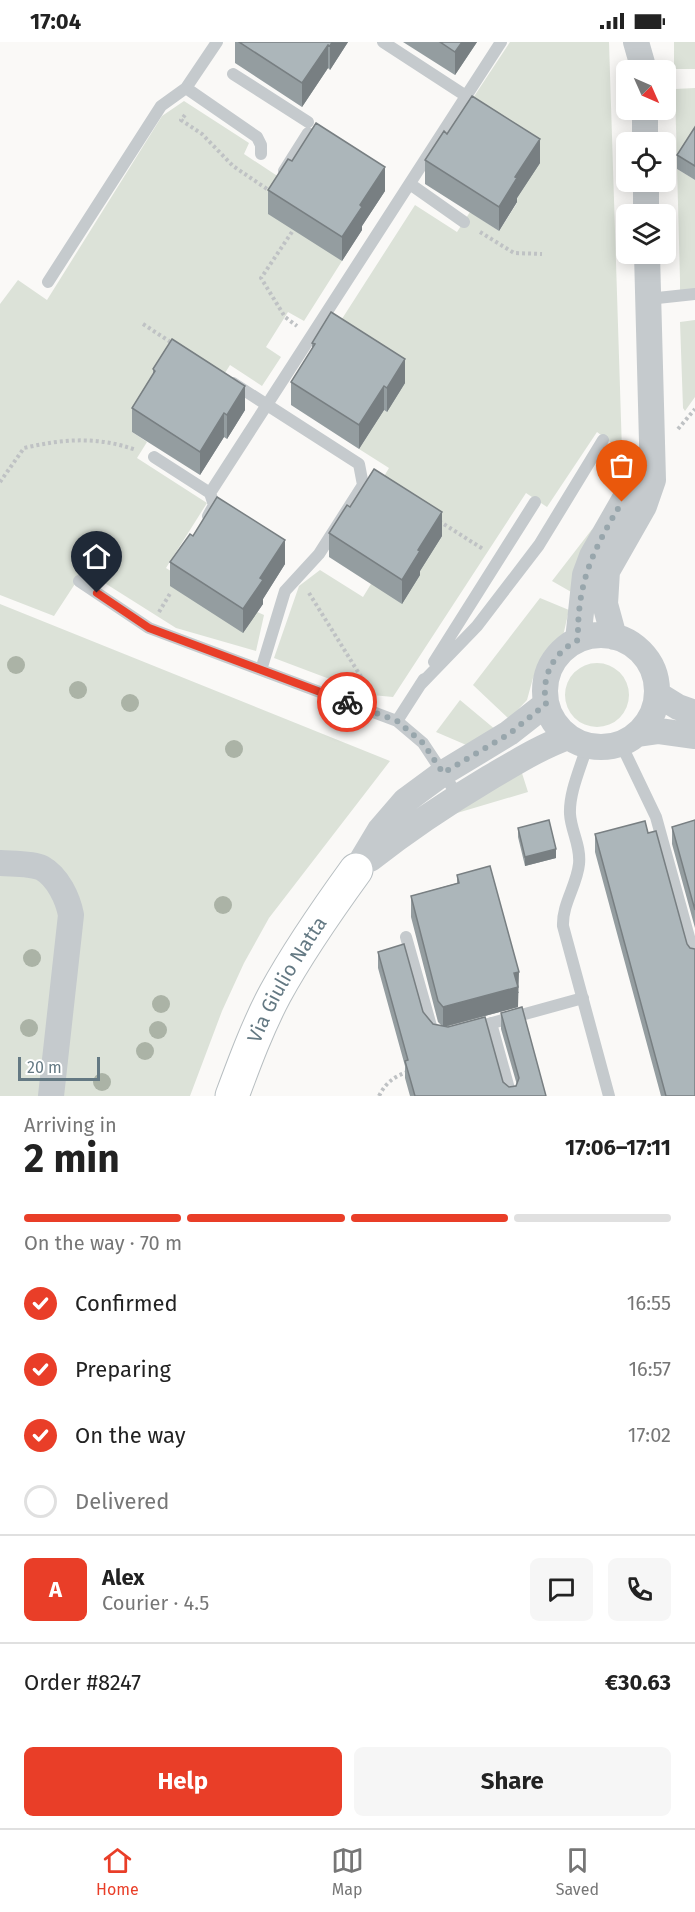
<!DOCTYPE html>
<meta charset="utf-8">
<style>
:root{--surface:#fff;--page:#f6f6f6;--text:#222;--muted:#767676;--line:#e0e0e0;--accent:#e93e28}
body{margin:0;font-family:"Fira Sans",sans-serif;background:var(--page);color:var(--text);height:100vh;display:flex;flex-direction:column;font-size:22px;white-space:nowrap}
*{box-sizing:border-box;margin:0}
p{font-size:20px;color:var(--muted)}
.icon{flex:none;width:33px;height:33px;fill:none;stroke:currentColor;stroke-width:2;stroke-linecap:round;stroke-linejoin:round}
.map{position:relative;height:1054px;overflow:hidden}
.details{display:flex;flex-direction:column;background:var(--surface);flex:1}
.details>*{flex:none}
.needle{width:39px;rotate:135deg}
.tools{position:absolute;left:616px;top:18px;display:grid;gap:12px}
.tools a{display:grid;place-items:center;width:60px;height:60px;border-radius:9px;background:var(--surface);box-shadow:0 3px 15px #0003;font-size:30px}
.scale{position:absolute;left:18px;bottom:15px;width:82px;box-sizing:border-box;padding-left:6px;border:3px solid #647983;border-top:0;font-size:16px;line-height:21px;white-space:nowrap;color:#647983;-webkit-text-stroke:4px #fff;paint-order:stroke}
.pin{position:absolute;display:grid;place-items:center;width:51px;height:51px;color:#fff;margin:-62px -26px;border-radius:50% 50% 50% 0;rotate:-45deg;box-shadow:0 0 6px #0007}
.pin .icon{rotate:45deg}
.courier{position:absolute;display:grid;place-items:center;width:60px;height:60px;margin:-30px;border:4px solid #e93e28;border-radius:50%;background:#fff;color:#222;box-shadow:0 2px 8px #0007}
.headline em{font-style:normal;font-weight:700}
.headline div{display:flex;flex-direction:column-reverse}
.headline{display:flex;align-items:center;justify-content:space-between;height:102px;padding:0 24px}
h1{font-size:39px;font-weight:700;line-height:45px}
.bar{display:grid;grid-template-columns:repeat(4,1fr);gap:9px 6px;align-content:center;height:72px;padding:0 24px}
.bar i{height:8px;border-radius:4px;background:var(--line)}
.bar .selected{background:var(--accent)}
.bar p{grid-column:span 4}
.line{display:flex;align-items:center;gap:15px;padding:0 24px;border-top:2px solid var(--line)}
.line div{flex:1}
.round{display:grid;place-items:center;flex:none;width:63px;height:63px;border-radius:9px;background:var(--page)}
ol{padding:0 24px;list-style:none}
li{display:flex;align-items:center;gap:18px;height:66px}
li p{margin-inline-start:auto}
li .icon{padding:6px;border-radius:50%;background:var(--accent);color:#fff;stroke-width:4}
li:last-child{color:var(--muted)}
li i{width:33px;height:33px;border:3px solid var(--line);border-radius:50%}
.cta{display:flex;gap:12px;margin-top:auto;padding:12px 24px}
.cta a{flex:1;height:69px;border-radius:9px;background:var(--accent);color:#fff;font-size:24px;font-weight:700;line-height:69px;text-align:center}
.cta a+a{background:var(--page);color:var(--text)}
.status{display:flex;justify-content:space-between;align-items:center;height:42px;padding:0 30px;background:var(--surface);direction:ltr}
.status svg{height:16px;fill:currentColor}
.menu{display:flex;justify-content:space-around;align-items:center;height:84px;border-top:2px solid var(--line);background:var(--surface);font-size:16px;color:var(--muted)}
.menu a{display:grid;justify-items:center;gap:3px}
.menu .selected{color:var(--accent)}
.map>svg:first-child{display:block}
.green{fill:#dce2d8}
.lines{fill:none;stroke-linecap:round;stroke-linejoin:round}
.secondary-casing{stroke:#b7bec1;stroke-width:35}
.path{stroke:#bfc2c4;stroke-width:4;stroke-dasharray:3 3;stroke-linecap:butt}
.lane{stroke:#c5cacd;stroke-width:12}
.street{stroke:#c5cacd;stroke-width:26}
.secondary{stroke:#fff;stroke-width:33}
.tree{fill:#abb3a6}
.wall{fill:#949da0}
.shaded-wall{fill:#787f82}
.building{fill:#acb6ba;stroke:#787f82;stroke-width:1.5}
.done{stroke:#98a6ac;stroke-width:6;stroke-dasharray:0 10.8}
.route{stroke:#e93e28;stroke-width:8}
.labels{text-anchor:middle;stroke-width:6;stroke-linejoin:round;paint-order:stroke}
.street-label{font-size:20px;fill:#647983;stroke:#fff}
</style>
<div class="status"><b>17:04</b><svg viewBox="0 0 49 12"><path d="M0 12V9h3v3zM5 12V6h3v6zM10 12V3h3v9zM15 12V0h3v12zM26 1h20v11H26zM47 4h2v5h-2z"/></svg></div>
<div class="map">
<svg width="695" height="1054" viewBox="0 0 695 1054">
<rect width="100%" height="100%" fill="#faf9f7"/>
<!-- green -->
<path class="green" d="M510,0H609L622,409L597,390L547,465L526,451L393,655L372,653L274,616L299,544L320,528L363,555L371,542L374,451L389,426L359,407L378,377L377,364L387,370L331,294L415,163L457,190L470,170L499,189L517,161L473,56Z
M674,0H695V27H674Z
M695,46V99L677,127L695,138V247L680,249V238L675,47Z
M184,59L249,101L244,112L288,141L342,219L304,279L288,270L266,305L281,315L262,344L230,323L214,348L132,390L147,400L137,416L207,461L166,526L177,533L264,573L256,609L176,586L84,528L54,574L0,553V262L18,238L47,258L162,74Z
M695,278V355L685,369L683,366L680,280Z
M593,486L577,529L573,551L552,539Z
M540,556L569,568L563,594L544,615L533,636L527,658L509,677L473,643Z
M0,562L390,719L269,876L244,921L222,969L190,1054H0Z
M565 653a32 32 0 1 1 64 0a32 32 0 1 1-64 0Z
M460,658L496,688L471,705L436,690Z
M521,728L528,750L447,774Z"/>
<g class="lines">
<defs>
<g id="secondary">
<path id="s1" d="M232,1054C245,1019 258,984 275,952C299,908 327,868 356,828"/>
</g>
</defs>
<!-- secondary casing -->
<use href="#secondary" class="secondary-casing"/>
<!-- path -->
<path class="path" d="M185,73L181,78L202,92L233,124L270,149
M292,190L261,236L285,275L297,284
M480,190L514,211L542,212
M143,282L172,301
M678,387L695,367
M0,440L24,406C63,397 97,394 136,408
M439,479L483,507
M309,551L368,646
M159,570L171,550
M379,1054C386,1040 395,1034 410,1029"/>
<!-- lane -->
<path class="lane" d="M383,0L466,54
M233,32L308,80
M186,46L257,95L261,103V112
M284,129L308,91
M410,142L464,180
M48,240L161,64L186,46L217,0
M648,257L695,252
M233,341L359,422L363,443L319,512L285,549L261,628
M154,415L210,451
M208,474L214,463L210,451L501,0
M79,539L149,586L397,679L423,701L458,754
M434,620L535,460
M420,643L477,584L539,503L603,398
M397,679L424,637
M621,702L656,775L695,917
M587,704C581,725 569,750 570,772C571,789 581,804 579,822C577,843 562,862 563,884L609,1054
M406,895L431,984L437,992
M491,981L511,1054
M474,986L583,956"/>
<!-- street -->
<path class="street" d="M636,0L644,28
M645,68V100
M646,140V172
M545 649a56 56 0 1 1 112 0a56 56 0 1 1-112 0Z
M614,595L605,562L607,529L644,464L653,438L647,212
M578,598L585,533L592,514L651,411
M657,652L678,665L695,671
M638,692L659,689L695,694
M370,817C408,787 447,761 489,736C515,721 540,705 568,695
M0,821C12,822 31,821 42,826C58,835 68,857 71,873L51,1054
M356,828L380,788L405,759L443,731L509,691L546,662"/>
<!-- secondary -->
<use href="#secondary" class="secondary"/>
</g>
<!-- trees -->
<g class="tree">
<circle cx="16" cy="623" r="9"/>
<circle cx="78" cy="648" r="9"/>
<circle cx="130" cy="661" r="9"/>
<circle cx="234" cy="707" r="9"/>
<circle cx="223" cy="863" r="9"/>
<circle cx="32" cy="916" r="9"/>
<circle cx="161" cy="962" r="9"/>
<circle cx="29" cy="986" r="9"/>
<circle cx="158" cy="988" r="9"/>
<circle cx="145" cy="1009" r="9"/>
<circle cx="102" cy="1040" r="9"/>
</g>
<!-- wall -->
<path class="wall" d="M235,0H348L330,28L328,26L302,65L235,21Z
M403,0H477L455,33Z
M695,85V138L677,127V113Z
M447,92L540,121L517,156V160L499,189L425,142V118Z
M292,119L385,149L362,184V188L342,219L268,172V148Z
M312,301L405,341L387,370L384,368L359,407L291,363V340L312,307Z
M153,327L245,368L227,397L224,395L200,433L132,390V366L153,333Z
M350,465L442,494L420,529V533L402,562L329,515V491Z
M193,494L285,522L263,557V562L243,591L170,544V520Z
M695,778V886L672,802V785Z
M518,786L556,816L525,824L518,795Z
M648,791L687,902L690,906L695,1054H661L595,810V792Z
M457,833L519,951H518V965L445,985L509,1045L517,1043L501,987V971L546,1054H410L405,1036V1024L378,926V910L433,982L442,984L438,980L411,875V854L457,841Z"/>
<!-- shaded-wall -->
<path class="shaded-wall" d="M332,0H348L330,28V4Z
M462,0H477L455,33V10Z
M328,3V26L302,65V41Z
M540,97V121L517,156V160L499,189V165L515,135Z
M385,125V149L362,184V188L342,219V195L360,163Z
M405,317V341L387,370V346Z
M245,344V368L227,397V373Z
M384,344V368L359,407V383Z
M224,371V395L200,433V410Z
M442,470V494L420,529V533L402,562V538L418,508Z
M285,498V522L263,557V562L243,591V567L260,536Z
M556,807V816L525,824V815Z
M519,930L518,965L443,985V965L514,931Z"/>
<!-- building -->
<path class="building" d="M239,0H332L330,4L328,3L302,41Z
M440,0H462L455,10Z
M472,54L540,97L515,135L517,136L499,165L425,118L444,89L447,92Z
M316,81L385,125L360,163L362,165L342,195L268,148L288,117L292,119Z
M695,85V124L677,113Z
M331,270L405,317L387,346L384,344L359,383L291,340L315,302L312,301Z
M172,297L245,344L227,373L224,371L200,410L132,366L155,329L153,327Z
M374,427L442,470L418,508L420,509L402,538L329,491L347,463L350,465Z
M217,455L285,498L260,536L263,538L243,567L170,520L190,492L193,494Z
M549,778L556,807L525,815L518,786Z
M695,778V868L672,785Z
M645,779L648,791L656,789L687,902L690,906L695,907V1054H666L595,792Z
M490,824L519,930L514,931L518,945L443,965L438,959L411,854L459,841L457,833Z
M404,902L423,970L433,982L448,985L485,975L503,1040L509,1045L516,1044L519,1036L501,971L522,965L546,1054H415L405,1019L408,1018L378,910Z"/>
<g class="lines">
<!-- done -->
<path class="done" d="M347,660L397,679L423,701L443,731L509,692L546,662C541,634 553,611 578,598C577,540 593,508 622,460"/>
<!-- route -->
<path class="route" d="M97,551L149,586L347,660"/>
</g>
<g class="labels">
<!-- street labels -->
<g class="street-label">
<text dy="7" stroke="none"><textPath href="#s1" startOffset="129">Via Giulio Natta</textPath></text>
</g>
</g>
</svg>
<div class="tools">
<a><svg class="needle" viewBox="-14 -14 28 28"><path d="M0-13l5 13h-10z" fill="#e53935"/><path d="M0 13l5-13h-10z" fill="#767676"/></svg></a>
<a><svg class="icon" aria-label="locate" viewBox="0 0 24 24"><circle cx="12" cy="12" r="6"/><path d="M12 2v4M12 18v4M2 12h4M18 12h4"/></svg></a>
<a><svg class="icon" aria-label="layers" viewBox="0 0 24 24"><path d="M12 4l9 5-9 5-9-5zM3 14l9 5 9-5"/></svg></a>
</div>
<div class="scale">20 m</div>
<div class="pin" style="left:622px;top:460px;background:#ea580c"><svg class="icon" aria-label="bag" viewBox="0 0 24 24"><path d="M5 8h14l-1 12H6zM9 8a3 3 0 0 1 6 0"/></svg></div>
<div class="pin" style="left:97px;top:551px;background:#1f2937"><svg class="icon" aria-label="home" viewBox="0 0 24 24"><path d="M3 11l9-7 9 7M6 9v11h12V9"/></svg></div>
<div class="courier" style="left:347px;top:660px"><svg class="icon" aria-label="bike" viewBox="0 0 24 24"><circle cx="6" cy="16" r="4"/><circle cx="18" cy="16" r="4"/><path d="M6 16l4-8h5l3 8M10 8l3 8H6M13 5h3"/></svg></div>
</div>
<section class="details">
<div class="headline"><div><h1>2 min</h1><p>Arriving in</p></div><em>17:06–17:11</em></div>
<div class="bar"><i class="selected"></i><i class="selected"></i><i class="selected"></i><i></i><p>On the way · 70 m</p></div>
<ol>
<li><svg class="icon" aria-label="check" viewBox="0 0 24 24"><path d="M5 12l5 5 9-10"/></svg>Confirmed<p>16:55</p></li>
<li><svg class="icon" aria-label="check" viewBox="0 0 24 24"><path d="M5 12l5 5 9-10"/></svg>Preparing<p>16:57</p></li>
<li><svg class="icon" aria-label="check" viewBox="0 0 24 24"><path d="M5 12l5 5 9-10"/></svg>On the way<p>17:02</p></li>
<li><i></i>Delivered</li>
</ol>
<div class="line" style="height:108px"><b class="round" style="background:var(--accent);color:#fff">A</b><div><b>Alex</b><p>Courier · 4.5</p></div><a class="round"><svg class="icon" aria-label="chat" viewBox="0 0 24 24"><path d="M4 5h16v11H9l-5 4z"/></svg></a><a class="round"><svg class="icon" aria-label="phone" viewBox="0 0 24 24"><path d="M5 4h4l2 5-3 2q2 4 5 5l2-3 5 2v4C11 20 4 13 5 4z"/></svg></a></div>
<div class="line" style="height:78px"><div>Order #8247</div><b>€30.63</b></div>
<div class="cta"><a>Help</a><a>Share</a></div>
</section>
<nav class="menu">
<a class="selected"><svg class="icon" aria-label="home" viewBox="0 0 24 24"><path d="M3 11l9-7 9 7M6 9v11h12V9"/></svg>Home</a>
<a><svg class="icon" aria-label="map" viewBox="0 0 24 24"><path d="M3 6l6-2 6 2 6-2v14l-6 2-6-2-6 2zM9 4v14M15 6v14"/></svg>Map</a>
<a><svg class="icon" aria-label="saved" viewBox="0 0 24 24"><path d="M7 4h10v16l-5-4-5 4z"/></svg>Saved</a>
</nav>
